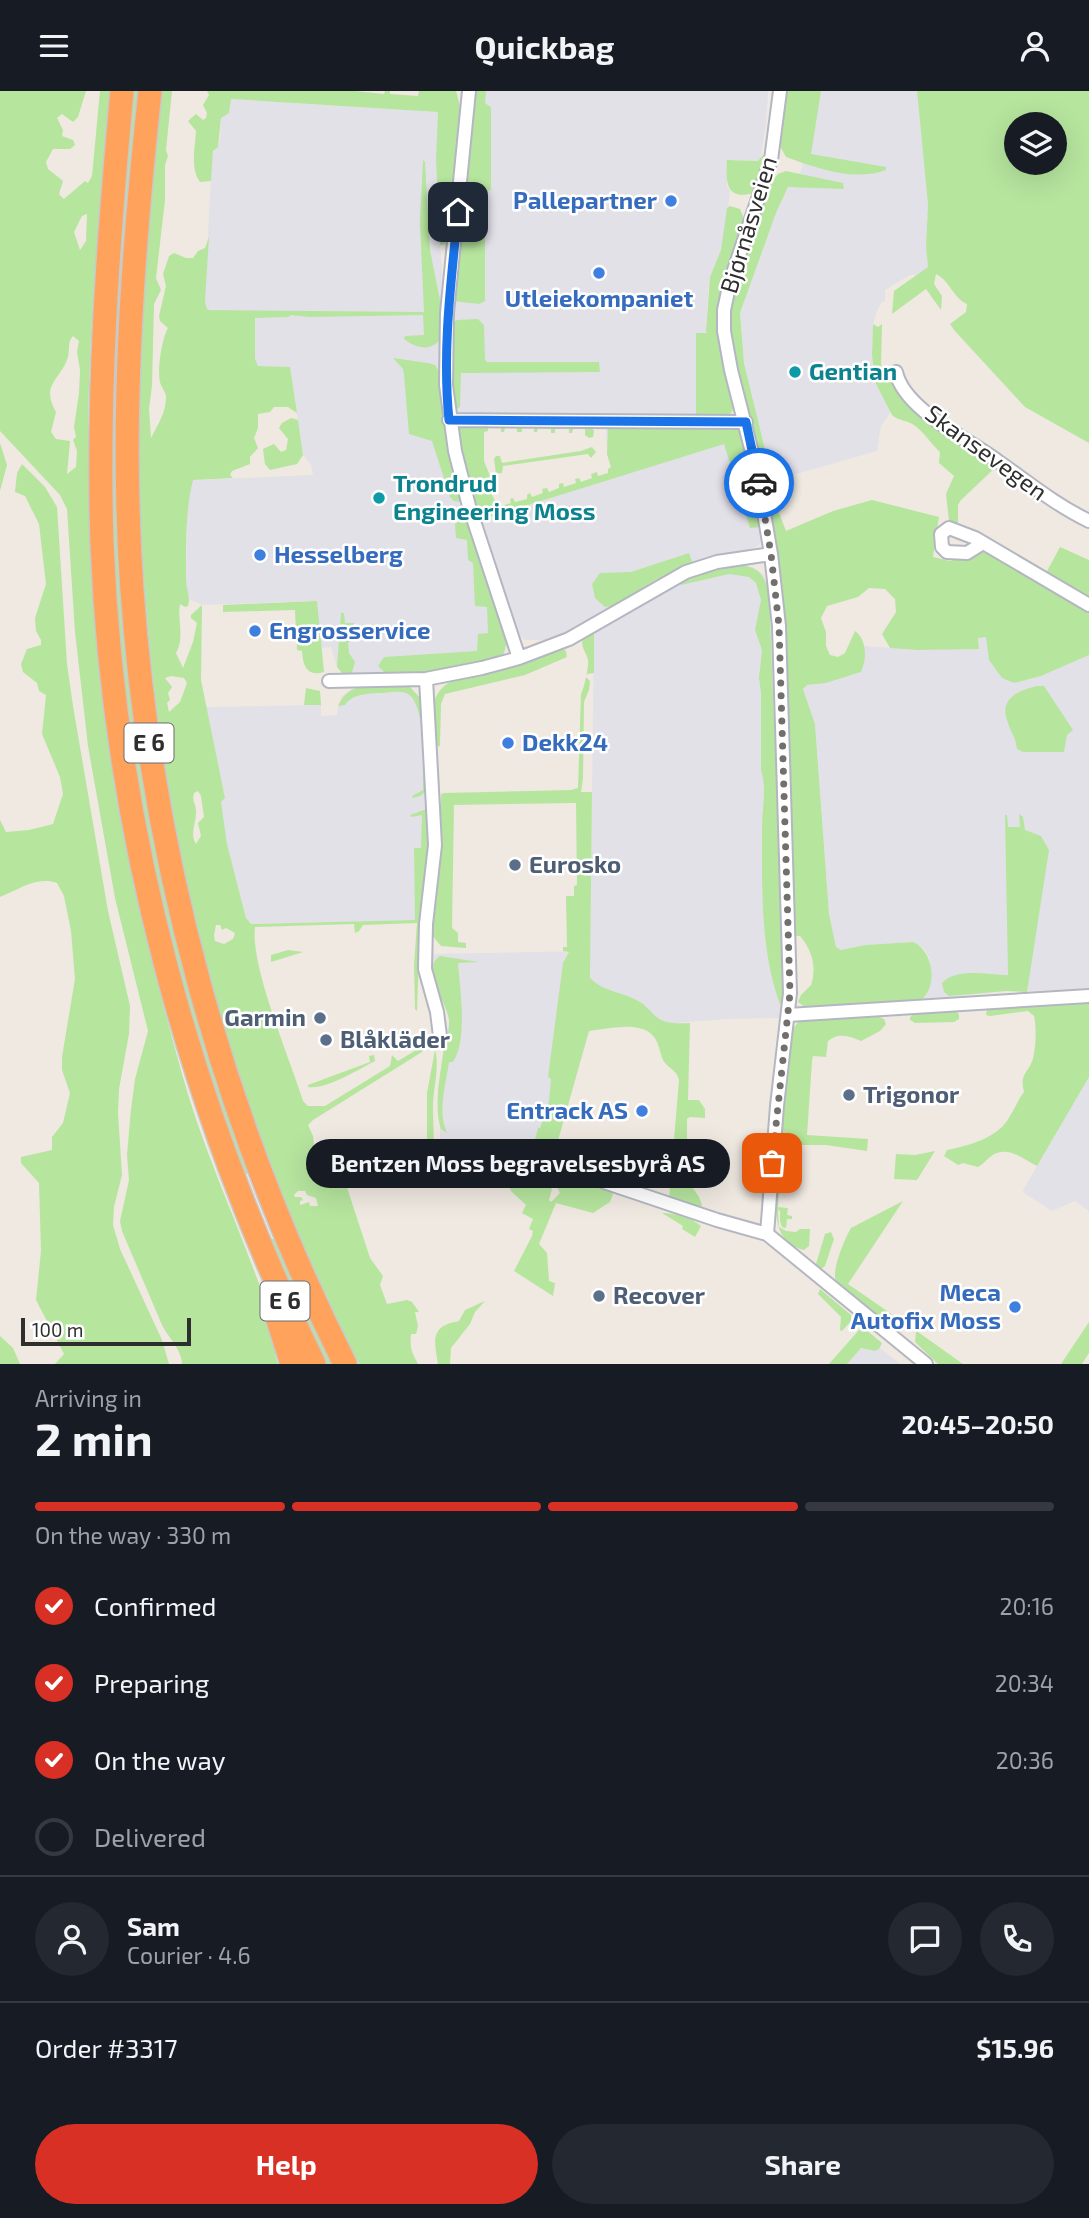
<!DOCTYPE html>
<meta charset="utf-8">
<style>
:root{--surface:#171b24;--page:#242831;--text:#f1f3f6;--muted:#9ea1a6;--line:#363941;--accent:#d93025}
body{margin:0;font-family:"Exo 2",sans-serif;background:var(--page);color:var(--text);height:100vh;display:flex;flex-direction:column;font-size:26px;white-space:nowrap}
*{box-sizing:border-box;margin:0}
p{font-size:23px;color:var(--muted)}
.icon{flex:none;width:38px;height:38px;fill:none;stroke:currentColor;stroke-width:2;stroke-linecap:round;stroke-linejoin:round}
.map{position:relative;height:1273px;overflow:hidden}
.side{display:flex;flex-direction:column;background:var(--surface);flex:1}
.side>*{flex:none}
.buttons{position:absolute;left:1004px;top:21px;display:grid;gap:14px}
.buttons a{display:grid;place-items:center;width:63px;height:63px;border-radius:50%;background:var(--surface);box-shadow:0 7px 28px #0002;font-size:35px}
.scale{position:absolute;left:21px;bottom:18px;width:170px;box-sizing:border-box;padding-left:7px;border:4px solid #2e2e2e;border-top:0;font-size:19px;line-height:24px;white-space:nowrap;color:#2e2e2e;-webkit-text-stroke:5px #fff;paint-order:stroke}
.pin{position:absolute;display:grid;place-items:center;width:60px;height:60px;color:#fff;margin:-30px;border-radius:14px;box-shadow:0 4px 10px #0006}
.courier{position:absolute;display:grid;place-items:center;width:70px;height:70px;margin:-35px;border:5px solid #1a73e8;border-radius:50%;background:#fff;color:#222;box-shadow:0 2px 9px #0007}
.bubble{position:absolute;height:49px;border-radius:24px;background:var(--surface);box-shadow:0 7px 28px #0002;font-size:23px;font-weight:700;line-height:49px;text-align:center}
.head em{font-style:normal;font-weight:700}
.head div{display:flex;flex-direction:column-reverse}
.head{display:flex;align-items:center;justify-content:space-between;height:119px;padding:0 35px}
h1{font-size:46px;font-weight:700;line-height:52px}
.bar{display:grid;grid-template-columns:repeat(4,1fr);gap:10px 7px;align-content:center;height:84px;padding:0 35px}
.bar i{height:9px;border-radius:5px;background:var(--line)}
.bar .active{background:var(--accent)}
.bar p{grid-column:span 4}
.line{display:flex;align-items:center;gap:18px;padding:0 35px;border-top:2px solid var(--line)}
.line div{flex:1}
.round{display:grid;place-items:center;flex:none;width:74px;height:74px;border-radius:37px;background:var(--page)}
ol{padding:0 35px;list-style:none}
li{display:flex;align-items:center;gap:21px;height:77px}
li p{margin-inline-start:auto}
li .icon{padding:7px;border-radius:50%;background:var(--accent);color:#fff;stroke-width:4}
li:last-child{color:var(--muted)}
li i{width:38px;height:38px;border:4px solid var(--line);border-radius:50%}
.action{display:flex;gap:14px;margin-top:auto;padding:14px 35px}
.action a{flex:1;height:80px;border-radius:42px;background:var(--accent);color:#fff;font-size:28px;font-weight:700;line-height:80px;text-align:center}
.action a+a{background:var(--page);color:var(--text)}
header{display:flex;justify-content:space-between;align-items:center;height:91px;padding:0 35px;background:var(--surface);font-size:32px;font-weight:700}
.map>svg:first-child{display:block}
.industrial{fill:#e3e1e8}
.green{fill:#b6e59e;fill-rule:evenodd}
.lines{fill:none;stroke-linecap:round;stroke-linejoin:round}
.minor-casing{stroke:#b4b7c1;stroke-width:16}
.motorway-casing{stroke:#c9c9c9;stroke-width:26}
.minor{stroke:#fff;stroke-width:12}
.motorway{stroke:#ffa35c;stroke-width:23}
.done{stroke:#726f6d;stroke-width:7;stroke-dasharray:0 12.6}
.route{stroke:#1a73e8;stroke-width:9}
.shop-dot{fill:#3f7fe0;stroke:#fff;stroke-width:2.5}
.culture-dot{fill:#0f9aa8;stroke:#fff;stroke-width:2.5}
.service-dot{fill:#5c6f8a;stroke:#fff;stroke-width:2.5}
.labels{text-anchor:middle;stroke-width:5;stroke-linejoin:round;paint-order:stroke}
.shield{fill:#fff;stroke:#6d6d6d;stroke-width:2}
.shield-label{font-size:23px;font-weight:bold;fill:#2e2e2e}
.shop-label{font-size:24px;font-weight:bold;fill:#366cbe;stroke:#fff;text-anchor:end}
.street-label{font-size:24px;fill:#2e2e2e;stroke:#fff}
.culture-label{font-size:24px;font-weight:bold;fill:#0d838f;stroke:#fff;text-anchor:start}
.service-label{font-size:24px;font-weight:bold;fill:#4e5e75;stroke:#fff;text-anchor:start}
</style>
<header><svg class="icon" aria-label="menu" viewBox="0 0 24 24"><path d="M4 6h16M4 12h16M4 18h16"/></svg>Quickbag<svg class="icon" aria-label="person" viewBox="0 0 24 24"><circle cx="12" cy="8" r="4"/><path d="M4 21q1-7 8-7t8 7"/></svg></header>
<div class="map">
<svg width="1089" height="1273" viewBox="0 0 1089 1273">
<rect width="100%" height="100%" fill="#efe9e1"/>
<!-- industrial -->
<path class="industrial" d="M474,0H768L766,34L760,70L728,69L727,95L730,99L726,140L721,159L710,186L708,204L706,240L709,242L732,321L728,324L608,322L607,326L455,324L451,232Z
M816,0H917L928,114L926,155L928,176L919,184H910L885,199V210L881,212L877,220L873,233L872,264L875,291L891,321L881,335L877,360L772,390L744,272L740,222L776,122L789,94L800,82L805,66Z
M230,8L438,21L437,121L442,178L439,280L444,325L450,358L508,553L504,563L435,582L351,585L342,582L337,576L331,556L320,557L317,510L202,514L189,508L186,492L187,415L193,389L313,384L311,374L303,364L290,276L258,275L219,219L207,218L205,211L212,64L220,50L221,27Z
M612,335L739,339L762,441V448L759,454L747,461L719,465L683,477L657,488L561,544L548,549H525L517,542L513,530L480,429L614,387L607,363L606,338Z
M741,474L753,476L763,483L766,491L772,541L784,888L782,927L726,928L589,939L557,1053L554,1075L441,1077L439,1004L449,930L446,914L435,894L431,874L432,863L590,860L594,540L673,494L694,486Z
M987,546L989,569L1002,587L1014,592L1041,585L1089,564V899L1006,900L921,909L926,905L931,880L930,868L924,858L913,851L865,854L841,859L836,856L829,823L815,633L803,598L807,594L826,592L856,583L864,575V555L917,559L979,557L978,547Z
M409,595L421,608L430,733L422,829L251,833L246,827L227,753L220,711L225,707L206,616L321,614V625L337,624L338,615L342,605L353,597Z
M1089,986V1120L1075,1110L1052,1120L1024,1102L1023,1099Z
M859,1257L875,1260L880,1257L900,1273H847Z"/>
<!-- green -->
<path class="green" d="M0,0H86L78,26L73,31L62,23L57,27L63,39L62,45L73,49L75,54L70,58H53L46,71L48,78L63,90L59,103L64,108L85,90L88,92L92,85L100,0H111C98,139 84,278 89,417C96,609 130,798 182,983C203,1059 237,1130 263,1204C266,1213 271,1224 273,1235C275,1249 273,1259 278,1273H182C181,1257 169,1248 162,1234L122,1140L120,1130L129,1089L127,1064L131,1018L135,988L148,940L115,807L88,655L75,541L67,418L60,404L0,340ZM87,123L86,150L80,159L74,141L82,125ZM73,245L79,250L77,261L80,279L79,302L74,336L76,346L73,349L77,360L76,376L67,383L70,350L56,348L51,341L56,321C40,293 61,289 68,266C70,258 67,252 73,245Z
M130,0H142L127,529L249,1077L248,1082L244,1084L239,1078L168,854L128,647L110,444L113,208Z
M161,0H172L166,59L168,65L165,74V109L156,187L161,199L154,213L152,295L149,318L151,347C158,333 166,322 166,306C166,301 161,296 160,291C157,279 162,247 168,237L160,230L159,225L166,195L163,183L169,165L174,162L186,167H193L198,160L205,157L209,146L205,211L207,218L210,219L424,221L420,132L423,69L425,71L430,159L441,214L440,249C429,261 416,257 404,248L405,245L424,244L423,224L309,226L291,224L288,226L255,227V268L258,275L290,276L297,322L288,316H274L270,321L258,323V337L254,347L258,357L250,366V373L232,380L230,384L233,387L193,389C185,422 186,455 186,488C186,498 191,507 188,515L185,516L180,513C177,528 185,547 176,562L183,577L193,551L197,532L191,527V524L202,514L201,589L225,707L221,711L227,753L246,827L251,833L415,829L414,757H421L422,724L411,726L410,724L429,717V761L419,862L417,920L415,918L414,874L417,832L363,834L359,840L355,842L354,833L255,836C250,875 290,968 303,1010L308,1015H325L390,975L392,964L398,970L423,955L420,945L426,946L429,953L422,961L313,1029L308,1034L313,1045L317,1077L341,1078L370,1167L383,1185L380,1194L387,1213L407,1209L412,1211L419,1221H415L418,1235L416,1243H411C410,1258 411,1260 418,1273H359C214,985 144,689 139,367C137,245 150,122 161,0ZM171,585L184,587L187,592L180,611L169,621L167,612L170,609L168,602L172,596L165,587ZM198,700L201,705L204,726L198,732L201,745L196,753C189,742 197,731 196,719C195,711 192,710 194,702ZM216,834H220L222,839L226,837L235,842L233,848L224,853L215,850L214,844ZM298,1100H305L307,1104L316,1107L318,1115H310L309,1111L300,1114V1110L303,1109L301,1106H295L294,1104Z
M207,0H355L384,3L385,0H390V3L418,5L419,0H456L463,26L450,153L440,154L436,68L438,21L231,8L229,22L221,27L218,56L213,60L211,90L200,91C190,78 195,56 196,40L188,30L196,23L203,29L206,27L207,22L203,14L209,4Z
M474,0H486L485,12L491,16V99L487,100C487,111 482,117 470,112L465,104Z
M785,0H821L811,63L886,76V79C855,91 816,77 786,66L780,55Z
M917,0H1089V352L1025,316L954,239L950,233L966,221L967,213C953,207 950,190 936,183L934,193L942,205L941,219L926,198L892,223L894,200L928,176L926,155L928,114ZM1017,33H1055V72H1017Z
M763,64L766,66L754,102C725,110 726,90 727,69L758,70Z
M786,80L843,92L844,98L788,96L776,122L740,222L744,272L768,371L763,373L761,371C748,321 725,266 731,214C734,179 758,126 770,92L778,83Z
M730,115L740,118L745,130L723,197L734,313L732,321L728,324L696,323V242H708L706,241L710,186L721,159L727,117Z
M471,135L480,136L485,143V210L479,213L453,210L460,147L466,136Z
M478,228L484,234L485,269L487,271H599L600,281L461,282L460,316L456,318L452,302V232L457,229Z
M873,233L878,236L882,233L881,274L887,284L892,281L901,298L998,374L961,409L958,414V432L949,430L946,403L954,385L939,372L940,361C930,352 924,341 914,334C907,329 899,330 892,324L875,291L872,264Z
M393,267L428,272L435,274L439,280L450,358L463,410L461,411L454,410L450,406L432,350L409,343L404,284L403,278Z
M291,327L298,329L303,364L297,373L270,379L265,373L263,358L274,353L281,361L286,359L288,348L279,337L282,332Z
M462,333L590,335L594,340L593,346L589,347L585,344V338H573L572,342H569V337L555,338V342H551V338L538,337L537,341H534V337H522V341H517V337H505L504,341H501V336H488V340L484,341V370L494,395L489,398L498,416L511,412L510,408L513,407L515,411L527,408V404L530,402L532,406L543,402L542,398L547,397L549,401L559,397V393L563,392L564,396L576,392L575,388L579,387L581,391L592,387L591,383L597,381L598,385L608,382V378L611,376L607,363L608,336L739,339L743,343L761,436L750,437L724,353L480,429L458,348L457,340Z
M0,352L7,374L0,400Z
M592,356L596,361L591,367L588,363L503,375L502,382L496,383L494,368L496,365H500L502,372L581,360Z
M22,373L45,396L57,416L67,573L73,615L108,820L130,915L129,943L119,998L118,1022L122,1084L114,1116L113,1134L120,1158L162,1249L169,1273H55L64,1263L36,1209L41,1160L39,1092L21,1072V1066L52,1059V1046L63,1032L70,1002L62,979V966L75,888L71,840L64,805L57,792C35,785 19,799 0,806V729L6,741L29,739L53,733L63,703L60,686L42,643L46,604L39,600L37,592L23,581L21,573L27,558L41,554V549L36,540L35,527L46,493L39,433L25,405L15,401L17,382Z
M774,409L786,440L833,420L872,409L939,426L933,466L950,470L983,461L988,462L1089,521V564L1041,585L1014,592L1002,587L989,569L986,546L978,547L979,558L917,559L890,557L882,543L896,521L895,508L885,498L869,497L858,506L827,515L821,527L826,541V555L830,564L838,566L845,562L855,540C867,548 867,569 861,581L826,592L807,594L803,598L815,633L829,823L836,856L841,859L865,854L913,851C934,860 938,896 921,909L808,918L798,911L801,904L811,894C817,876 812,859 800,845H794L783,510L769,411Z
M464,428L469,430L507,548L504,562L499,568L435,582L386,583L378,575L384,566L477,560L478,543L488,542L487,516L475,515L473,472L468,469L467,449L456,447L455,433Z
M1060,456L1089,469V509L1045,484Z
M689,462L693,473L657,488L614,515L605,516L595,507L592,493L600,482L631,481Z
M741,474C760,477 764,484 769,502L784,888V911L780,913C760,859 762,794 762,737C762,718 767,697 761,679V601L759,587L762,559L755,539L761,509L756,492L749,486L729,483L681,494L680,492L708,481Z
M317,510L324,581C307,586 303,575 302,560L297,559L295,519L223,521V514Z
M341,522H344L345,532H354L355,546L348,552L349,562L355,571L351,585L342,582L337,576Z
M594,540V582L587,583L586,586L590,590L589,599L584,611L583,687L581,701H592L590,887C602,899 615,900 630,906C660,918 647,935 690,932L688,1009H699L705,1018V1027L690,1026L687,1028V1088L699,1106L702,1114L700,1116L669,1108L679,989C677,980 671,979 665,972C660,966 660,953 654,946C642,929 607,938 589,940L557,1053L554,1075L567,1076L571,1081L611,1100L613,1103L610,1111L593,1122L556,1112L539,1153L547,1162L549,1190L555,1192L553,1205L514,1180L532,1145L533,1140L529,1138L533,1128L522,1122L526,1114L511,1100L502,1080H453L441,1077L440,1047L449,1068L453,1073C468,1074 516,1073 526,1063C533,1056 536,1046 538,1037H540L549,1010L551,988L548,986L563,872L569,861L563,860V856H567L566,805H574V795L577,794L576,712L454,714L452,837L458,842V851L466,852V857L441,855L431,843V833L440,752L441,704L443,702L571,699L578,697L581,603C584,597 589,576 588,569C586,560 580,556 583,547ZM542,1076H551L547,1082L548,1087L553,1089L560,1102L551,1111L549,1109L552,1098L549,1094L538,1091L536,1083Z
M562,557L566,560L567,566L525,584L445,603L441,613L440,655L436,656C434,630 425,604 452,590L502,578Z
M396,594L409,595L421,608L428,697C424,703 420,706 413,707L412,705L423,699C423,679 427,610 406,602C398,599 387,602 379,602C366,603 352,603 345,614L338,615C350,589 372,596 396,594Z
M1037,595H1044L1073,639L1067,644L1064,661H1023L1017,658C1015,643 1012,645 1008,632C998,607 1018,600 1037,595Z
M306,597L320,600L321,614H304Z
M1019,723L1023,726L1025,739L1041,745L1049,759L1027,901L1006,900L949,905L944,901L942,892C957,876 989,884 1008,884L1005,724H1007L1008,736H1020Z
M288,859L303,861L271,871V864Z
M440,865L479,871L458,872C460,898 468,949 453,971H449C446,993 437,1021 447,1042L441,1038C433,1014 441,981 444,956C446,947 450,939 449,929C447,910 419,879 440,865Z
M1089,911V986L1037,1075C1025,1069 1011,1057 997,1062C990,1064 985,1072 978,1076L963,1072L958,1074L944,1065L947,1059C968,1055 999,1047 1010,1025C1015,1017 1018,1009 1024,1001C1021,988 1023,985 1030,975C1036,966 1037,936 1034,925L1028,920L990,925L986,924L987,918L990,916Z
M956,919L959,924V928L954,931L915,932L910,929V926L917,921Z
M877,925L884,928L886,933L880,940L861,950C850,945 838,941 828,950L826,966L813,965L812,970L807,1044L868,1048L867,1060L826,1054H781L789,954C791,944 792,936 800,930Z
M435,959C440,974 433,998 433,1015C433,1036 435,1056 433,1078H427V1002Z
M374,964L375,970C359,978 326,999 308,996V994L370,971L369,965Z
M935,1060L917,1089L894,1088L896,1063L915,1064Z
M780,1079L778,1116L788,1117L787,1124L792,1125V1128H787L786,1137L782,1136L780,1130V1120L778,1119L779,1136L786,1140L796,1141L800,1138H810L809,1155L804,1159C775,1151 775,1126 777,1102C778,1094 778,1085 780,1079Z
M903,1110L848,1193L903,1231L900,1235H895C879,1225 845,1206 836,1190C831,1180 845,1147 851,1137Z
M662,1122C674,1122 692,1127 701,1135L695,1146L682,1138L683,1135Z
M831,1141L834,1148L825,1175L821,1178L816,1173L825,1143Z
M272,1148H276L336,1273H323L270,1151Z
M820,1198L851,1224V1230L842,1240L840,1239L841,1226L818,1203Z
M485,1210L475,1221L470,1233L451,1257L450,1273H438C434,1249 430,1235 459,1230L465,1219Z
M1089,1231V1262L1082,1273H1061Z
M865,1238L882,1252L879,1258L875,1260L861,1257L847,1273H829L859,1239Z
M916,1240L918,1241L963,1273H938L915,1251Z
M0,1245L13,1257L20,1273H0Z"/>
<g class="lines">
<defs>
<path id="minor" d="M469,0L447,222L446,294L455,360L469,415L519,567
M896,281C904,319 970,349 999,371C1029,392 1056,414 1089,430
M449,329L746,331
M983,452L967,462L947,461L942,456L941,443L949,437L975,447L1089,514
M426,588L435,754L426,833L425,878L437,921L440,945
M329,590L426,588L482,577L519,567L569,548L686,481L717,471L771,463
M788,924L1089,905
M604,1091L717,1129L767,1143L926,1273
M767,1143L777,1015L790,902L779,535L771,463L757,381L731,279L724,240V219L730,191L771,69L780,0"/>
<path id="motorway" d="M122,0C108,151 97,301 102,452C113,737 190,1018 314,1273
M150,0C132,165 120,333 132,499C151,768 224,1032 345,1273
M272,1210L292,1273"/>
</defs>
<!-- minor casing -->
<use href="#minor" class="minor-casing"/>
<!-- motorway casing -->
<use href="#motorway" class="motorway-casing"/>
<!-- minor -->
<use href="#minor" class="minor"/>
<!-- motorway -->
<use href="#motorway" class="motorway"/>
</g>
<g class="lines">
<!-- done -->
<path class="done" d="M759,392L771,463L779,535L790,902L772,1072"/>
<!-- route -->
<path class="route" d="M458,121C451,191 442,259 449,329L746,331L759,392"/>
</g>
<!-- markers -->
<g class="shop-dot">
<circle cx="671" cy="110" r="7"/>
<circle cx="599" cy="182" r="7"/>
<circle cx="260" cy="464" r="7"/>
<circle cx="255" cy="540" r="7"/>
<circle cx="508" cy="652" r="7"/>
<circle cx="642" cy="1020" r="7"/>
<circle cx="1015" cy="1216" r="7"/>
</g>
<g class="culture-dot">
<circle cx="795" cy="281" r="7"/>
<circle cx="379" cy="407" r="7"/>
</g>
<g class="service-dot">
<circle cx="515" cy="774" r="7"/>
<circle cx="320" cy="927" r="7"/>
<circle cx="326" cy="949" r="7"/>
<circle cx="849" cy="1004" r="7"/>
<circle cx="599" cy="1205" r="7"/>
</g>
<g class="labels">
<!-- shield labels -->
<g class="shield">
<rect x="124.5" y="632.5" width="49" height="39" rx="5"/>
<rect x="260.5" y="1190.5" width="49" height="39" rx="5"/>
</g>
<g class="shield-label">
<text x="149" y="660">E 6</text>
<text x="285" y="1218">E 6</text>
</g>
<!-- shop labels -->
<g class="shop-label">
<text x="657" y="118">Pallepartner</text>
<text x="599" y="216" text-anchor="middle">Utleiekompaniet</text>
<text x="274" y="472" text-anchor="start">Hesselberg</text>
<text x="269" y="548" text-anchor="start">Engrosservice</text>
<text x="522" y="660" text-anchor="start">Dekk24</text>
<text x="628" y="1028">Entrack AS</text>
<text x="1001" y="1210">Meca<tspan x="1001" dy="28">Autofix Moss</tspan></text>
</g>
<!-- street labels -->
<g class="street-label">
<text transform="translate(749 134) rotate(-73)" y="8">Bjørnåsveien</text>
<text transform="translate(986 362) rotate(36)" y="8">Skansevegen</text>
</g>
<!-- culture labels -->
<g class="culture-label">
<text x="809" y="289">Gentian</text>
<text x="393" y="401">Trondrud<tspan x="393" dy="28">Engineering Moss</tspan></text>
</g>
<!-- service labels -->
<g class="service-label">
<text x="529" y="782">Eurosko</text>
<text x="306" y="935" text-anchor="end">Garmin</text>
<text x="340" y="957">Blåkläder</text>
<text x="863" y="1012">Trigonor</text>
<text x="613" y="1213">Recover</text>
</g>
</g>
</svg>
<div class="buttons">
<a><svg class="icon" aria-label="layers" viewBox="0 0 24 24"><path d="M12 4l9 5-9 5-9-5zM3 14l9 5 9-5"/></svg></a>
</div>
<div class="scale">100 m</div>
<div class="pin" style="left:772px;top:1072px;background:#ea580c"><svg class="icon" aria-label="bag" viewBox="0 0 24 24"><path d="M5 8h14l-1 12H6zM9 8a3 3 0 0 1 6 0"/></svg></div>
<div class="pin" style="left:458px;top:121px;background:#1f2937"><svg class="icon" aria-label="home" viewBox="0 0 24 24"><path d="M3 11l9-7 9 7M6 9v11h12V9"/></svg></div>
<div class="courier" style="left:759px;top:392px"><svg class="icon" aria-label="car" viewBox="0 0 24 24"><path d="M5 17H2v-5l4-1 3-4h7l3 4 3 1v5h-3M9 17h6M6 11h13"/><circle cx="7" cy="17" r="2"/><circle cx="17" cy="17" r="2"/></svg></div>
<div class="bubble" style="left:306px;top:1048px;width:424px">Bentzen Moss begravelsesbyrå AS</div>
</div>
<section class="side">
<div class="head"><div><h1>2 min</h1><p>Arriving in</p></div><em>20:45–20:50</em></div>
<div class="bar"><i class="active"></i><i class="active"></i><i class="active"></i><i></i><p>On the way · 330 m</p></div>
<ol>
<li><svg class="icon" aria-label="check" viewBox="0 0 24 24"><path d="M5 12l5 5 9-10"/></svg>Confirmed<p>20:16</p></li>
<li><svg class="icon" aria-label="check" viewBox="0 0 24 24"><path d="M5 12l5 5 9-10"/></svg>Preparing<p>20:34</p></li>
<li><svg class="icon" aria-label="check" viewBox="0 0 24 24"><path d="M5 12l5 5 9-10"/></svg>On the way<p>20:36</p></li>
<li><i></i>Delivered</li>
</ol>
<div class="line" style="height:126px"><a class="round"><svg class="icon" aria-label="person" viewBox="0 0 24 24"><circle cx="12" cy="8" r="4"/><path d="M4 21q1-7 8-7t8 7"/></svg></a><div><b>Sam</b><p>Courier · 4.6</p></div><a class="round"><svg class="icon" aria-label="chat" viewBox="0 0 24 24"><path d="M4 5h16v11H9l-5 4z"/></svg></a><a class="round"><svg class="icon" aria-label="phone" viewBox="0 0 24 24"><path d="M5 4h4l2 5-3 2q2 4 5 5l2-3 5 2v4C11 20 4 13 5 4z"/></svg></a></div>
<div class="line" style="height:91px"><div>Order #3317</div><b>$15.96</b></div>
<div class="action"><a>Help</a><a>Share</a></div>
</section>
